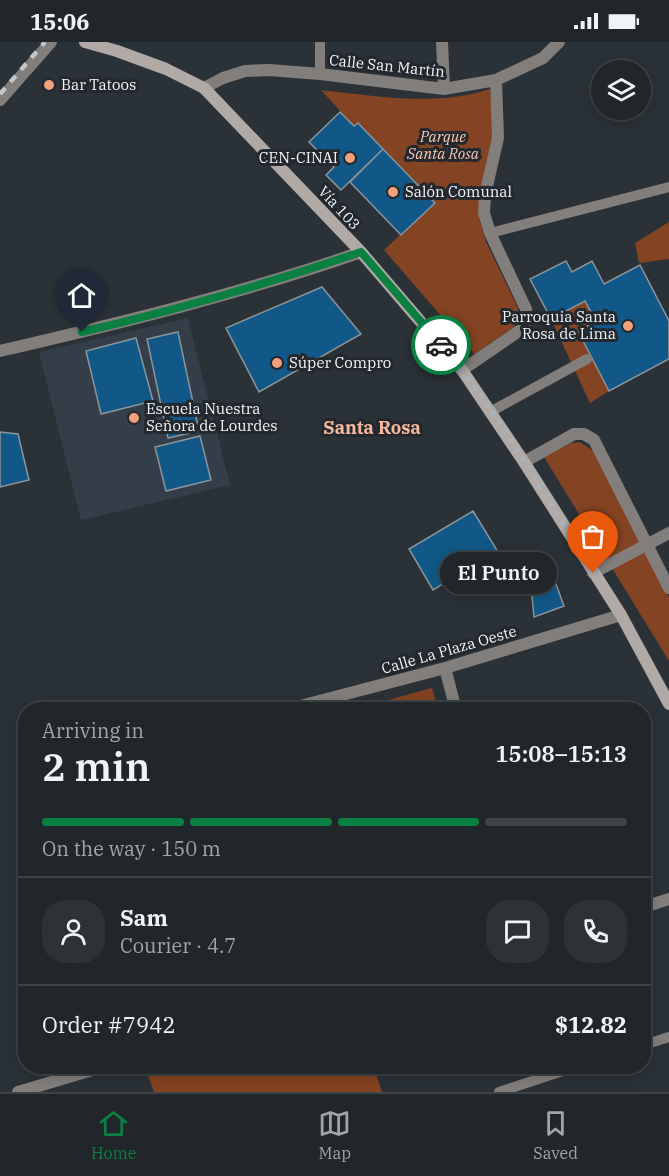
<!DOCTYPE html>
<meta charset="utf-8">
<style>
:root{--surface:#202629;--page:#2d3235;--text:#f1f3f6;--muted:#a2a5a8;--line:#3d4346;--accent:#0b8043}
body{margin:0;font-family:"IBM Plex Serif",serif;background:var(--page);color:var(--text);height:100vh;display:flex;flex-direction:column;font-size:22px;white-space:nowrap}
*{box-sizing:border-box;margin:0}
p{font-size:20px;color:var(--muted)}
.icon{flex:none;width:33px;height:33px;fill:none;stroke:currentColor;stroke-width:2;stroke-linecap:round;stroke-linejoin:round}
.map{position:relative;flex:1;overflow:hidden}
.drawer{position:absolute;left:18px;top:660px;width:633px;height:372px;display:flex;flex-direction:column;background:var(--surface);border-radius:24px;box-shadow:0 3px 15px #0003,0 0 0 2px var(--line)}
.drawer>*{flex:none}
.tools{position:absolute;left:591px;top:18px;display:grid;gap:12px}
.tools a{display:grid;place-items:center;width:60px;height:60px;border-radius:50%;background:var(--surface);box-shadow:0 3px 15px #0003,0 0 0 2px var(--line);font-size:30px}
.pin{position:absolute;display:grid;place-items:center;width:51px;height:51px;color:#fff;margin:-62px -26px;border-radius:50% 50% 50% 0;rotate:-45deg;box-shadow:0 0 6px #0007}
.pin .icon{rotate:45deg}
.courier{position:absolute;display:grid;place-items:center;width:60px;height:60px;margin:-30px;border:4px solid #0b8043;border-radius:50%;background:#fff;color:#222;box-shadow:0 2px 8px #0007}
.bubble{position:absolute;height:42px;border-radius:21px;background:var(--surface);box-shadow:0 3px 15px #0003,0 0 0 2px var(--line);font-size:20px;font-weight:600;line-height:42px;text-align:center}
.headline em{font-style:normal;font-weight:600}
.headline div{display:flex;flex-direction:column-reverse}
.headline{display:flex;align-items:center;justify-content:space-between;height:102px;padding:0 24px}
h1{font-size:39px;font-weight:600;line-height:45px}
.bar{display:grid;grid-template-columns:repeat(4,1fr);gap:9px 6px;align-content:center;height:72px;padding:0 24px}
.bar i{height:8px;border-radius:4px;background:var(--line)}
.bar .current{background:var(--accent)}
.bar p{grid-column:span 4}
.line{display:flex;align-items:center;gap:15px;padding:0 24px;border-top:2px solid var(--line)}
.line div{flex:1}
.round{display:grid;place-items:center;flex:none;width:63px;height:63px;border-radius:24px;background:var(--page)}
.status{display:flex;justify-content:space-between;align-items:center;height:42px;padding:0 30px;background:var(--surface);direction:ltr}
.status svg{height:16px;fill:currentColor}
.dock{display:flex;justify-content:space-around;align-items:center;height:84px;border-top:2px solid var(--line);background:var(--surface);font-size:16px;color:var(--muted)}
.dock a{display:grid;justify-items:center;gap:3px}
.dock .current{color:var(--accent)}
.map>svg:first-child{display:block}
.built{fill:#333e48}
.green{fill:#844322}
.building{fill:#115888;stroke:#8c949a;stroke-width:1.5}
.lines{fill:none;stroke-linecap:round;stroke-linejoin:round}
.lane{stroke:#827e7c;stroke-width:10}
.street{stroke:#827e7c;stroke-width:12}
.secondary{stroke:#b0a9a6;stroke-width:12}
.rail{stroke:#c2c7cb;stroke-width:4.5;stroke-dasharray:8 8;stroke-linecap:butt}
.done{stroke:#acb1b5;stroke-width:6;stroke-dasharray:0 10.8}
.route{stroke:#0b8043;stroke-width:8}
.poi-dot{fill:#f1a17c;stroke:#22282d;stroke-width:2}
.labels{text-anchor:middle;stroke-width:6;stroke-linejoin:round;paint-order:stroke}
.street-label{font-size:15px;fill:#f1f5f9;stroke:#22282d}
.poi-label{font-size:15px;fill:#f1f5f9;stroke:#22282d;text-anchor:start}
.park-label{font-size:15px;font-style:italic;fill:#fac9b3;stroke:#22282d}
.quarter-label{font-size:18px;font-weight:bold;fill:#f6b99e;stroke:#22282d}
</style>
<div class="status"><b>15:06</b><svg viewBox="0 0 49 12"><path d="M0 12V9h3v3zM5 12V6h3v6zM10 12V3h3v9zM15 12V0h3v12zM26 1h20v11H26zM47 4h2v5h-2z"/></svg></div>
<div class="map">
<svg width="669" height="1050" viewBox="0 0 669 1050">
<rect width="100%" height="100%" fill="#2b3237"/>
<!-- built -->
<path class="built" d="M188,276L230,443L81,478L39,310Z"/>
<!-- green -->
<path class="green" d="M490,47L494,88L480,150L479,176L486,200L518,266V275L514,285L474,312L384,208L435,160L358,81L354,84L321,48C377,54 435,65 490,47Z
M669,180V217L639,221L635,201Z
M585,259L596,280L578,289L609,349L590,361L551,277Z
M580,400L593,409L669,555V619L544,415L571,401Z
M432,646L438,667H355Z
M167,1025H374L382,1050H154L147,1031Z"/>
<!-- building -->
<path class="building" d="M340,70L354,84L358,81L383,107L341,148L326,133L334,125L309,100Z
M383,107L435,161L401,193L350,140Z
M566,219L572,230L592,219L604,242L640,223L669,279V317L609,349L578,289L596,280L585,259L551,277L530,237Z
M322,245L361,292L259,350L226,286Z
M178,290L199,389L168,396L147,297Z
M136,296L153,359L101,372L86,309Z
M0,390L18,392L29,438L0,445Z
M200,394L211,438L166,449L155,405Z
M473,469L501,515L472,532L469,526L433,548L409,507Z
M553,534L564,564L534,575L531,544Z"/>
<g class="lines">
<!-- lane -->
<path class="lane" d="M320,32V0
M490,191L669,145
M490,370L587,317
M644,1003L669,995
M499,1050L578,1024"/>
<!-- street -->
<path class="street" d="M442,0L444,47
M204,46L223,36L245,29L269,28L320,32L444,47L496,38L543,16L559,0
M0,58L51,0
M0,309C121,281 243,251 361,210
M462,328L522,287L527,278L526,267L490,191L484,171L485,153L498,96L496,38
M524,420L574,392H584L594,398L669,546
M593,531L669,491
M445,626L456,668
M285,668L445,626L621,573
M644,865L669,857
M18,1050L106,1024"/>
<!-- secondary -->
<path class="secondary" d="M85,0L117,9L166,27L204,46L361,210L462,328L524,420L621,573L669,662"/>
<!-- rail -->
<path class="rail" d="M0,52L45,0"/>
</g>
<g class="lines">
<!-- done -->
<path class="done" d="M441,303C500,372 545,453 593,531"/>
<!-- route -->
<path class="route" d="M82,290C176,268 270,241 361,210L441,303"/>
</g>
<!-- markers -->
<g class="poi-dot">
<circle cx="49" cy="43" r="6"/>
<circle cx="350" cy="116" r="6"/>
<circle cx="393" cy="150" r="6"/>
<circle cx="628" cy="284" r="6"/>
<circle cx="277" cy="321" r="6"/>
<circle cx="134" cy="376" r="6"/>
</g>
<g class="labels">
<!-- street labels -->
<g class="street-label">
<text transform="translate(387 24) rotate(6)" y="5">Calle San Martín</text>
<text transform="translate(339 166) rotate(47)" y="5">Vía 103</text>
<text transform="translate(449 608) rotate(-16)" y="5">Calle La Plaza Oeste</text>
</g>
<!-- poi labels -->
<g class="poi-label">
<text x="61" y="48">Bar Tatoos</text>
<text x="338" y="121" text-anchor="end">CEN-CINAI</text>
<text x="405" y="155">Salón Comunal</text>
<text x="616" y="280" text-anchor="end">Parroquia Santa<tspan x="616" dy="17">Rosa de Lima</tspan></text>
<text x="289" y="326">Súper Compro</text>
<text x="146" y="372">Escuela Nuestra<tspan x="146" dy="17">Señora de Lourdes</tspan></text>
</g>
<!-- park labels -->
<g class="park-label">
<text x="443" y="100">Parque<tspan x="443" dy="17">Santa Rosa</tspan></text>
</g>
<!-- quarter labels -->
<g class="quarter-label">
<text x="372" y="392">Santa Rosa</text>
</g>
</g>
</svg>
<div class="tools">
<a><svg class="icon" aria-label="layers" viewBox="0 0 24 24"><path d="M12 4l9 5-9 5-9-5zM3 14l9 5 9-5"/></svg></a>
</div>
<div class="pin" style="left:593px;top:531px;background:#ea580c"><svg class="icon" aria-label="bag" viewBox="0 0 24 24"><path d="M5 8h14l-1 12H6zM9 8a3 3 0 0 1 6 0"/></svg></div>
<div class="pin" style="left:82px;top:290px;background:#1f2937"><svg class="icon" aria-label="home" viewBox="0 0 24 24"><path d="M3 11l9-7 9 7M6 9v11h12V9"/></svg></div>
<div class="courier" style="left:441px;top:303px"><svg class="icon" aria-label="car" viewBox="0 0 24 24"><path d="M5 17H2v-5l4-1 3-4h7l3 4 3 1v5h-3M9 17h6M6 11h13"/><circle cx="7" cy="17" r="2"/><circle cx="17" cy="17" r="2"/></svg></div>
<div class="bubble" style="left:440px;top:510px;width:117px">El Punto</div>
<section class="drawer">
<div class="headline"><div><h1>2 min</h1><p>Arriving in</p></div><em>15:08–15:13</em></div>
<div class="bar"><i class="current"></i><i class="current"></i><i class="current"></i><i></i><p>On the way · 150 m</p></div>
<div class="line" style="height:108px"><a class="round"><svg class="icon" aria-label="person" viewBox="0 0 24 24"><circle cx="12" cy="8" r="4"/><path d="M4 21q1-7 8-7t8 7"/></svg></a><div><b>Sam</b><p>Courier · 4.7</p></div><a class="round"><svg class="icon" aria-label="chat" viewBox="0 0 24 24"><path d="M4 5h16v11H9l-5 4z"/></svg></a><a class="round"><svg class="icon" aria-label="phone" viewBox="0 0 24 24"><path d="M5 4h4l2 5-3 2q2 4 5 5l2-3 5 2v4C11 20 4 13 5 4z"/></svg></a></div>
<div class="line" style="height:78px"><div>Order #7942</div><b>$12.82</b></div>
</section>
</div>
<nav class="dock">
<a class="current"><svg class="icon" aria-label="home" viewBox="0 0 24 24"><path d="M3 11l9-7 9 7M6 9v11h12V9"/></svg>Home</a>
<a><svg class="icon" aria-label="map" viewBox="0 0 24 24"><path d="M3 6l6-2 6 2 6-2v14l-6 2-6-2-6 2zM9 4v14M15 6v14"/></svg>Map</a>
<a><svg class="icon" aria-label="saved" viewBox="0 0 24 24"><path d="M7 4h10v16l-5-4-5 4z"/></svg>Saved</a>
</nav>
